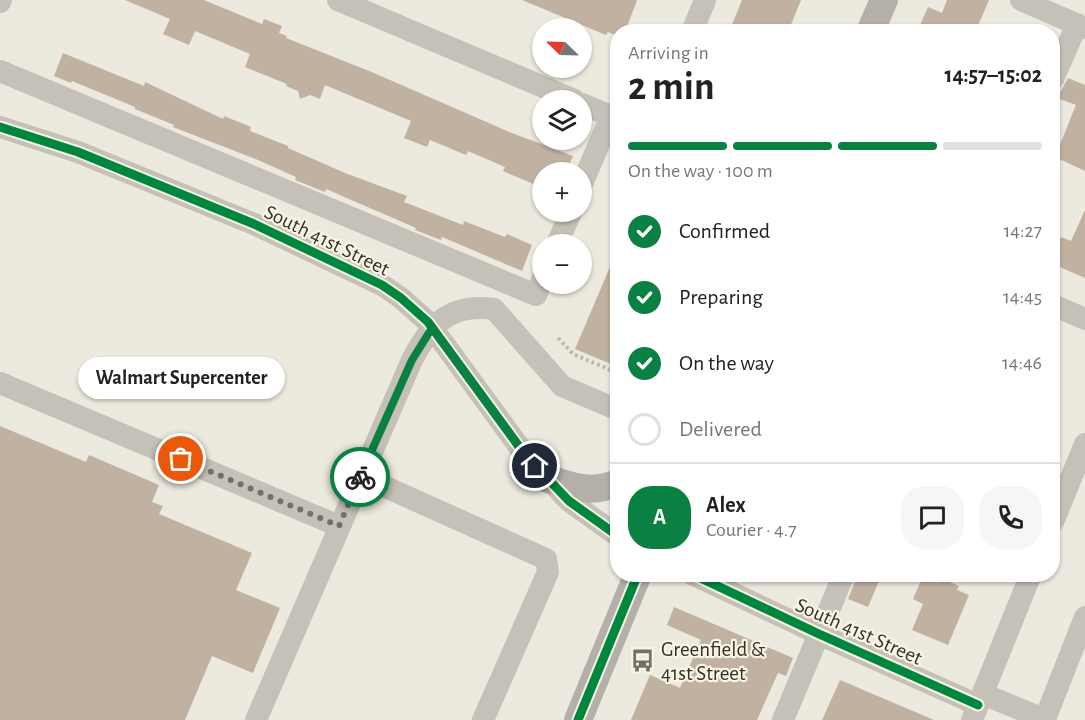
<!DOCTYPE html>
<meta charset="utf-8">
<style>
:root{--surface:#fff;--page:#f6f6f6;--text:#222;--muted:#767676;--line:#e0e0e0;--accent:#0b8043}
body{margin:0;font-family:"Alegreya Sans",sans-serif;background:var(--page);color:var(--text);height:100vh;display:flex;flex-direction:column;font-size:22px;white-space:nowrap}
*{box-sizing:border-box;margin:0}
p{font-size:20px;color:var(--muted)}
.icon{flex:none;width:33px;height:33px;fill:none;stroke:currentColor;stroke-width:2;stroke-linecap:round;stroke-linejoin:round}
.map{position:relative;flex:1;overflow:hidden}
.drawer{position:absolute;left:610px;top:24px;width:450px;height:558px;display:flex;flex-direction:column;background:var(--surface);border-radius:24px;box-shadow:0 2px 4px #0004}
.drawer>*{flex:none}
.needle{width:39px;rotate:293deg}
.buttons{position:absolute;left:532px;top:18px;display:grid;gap:12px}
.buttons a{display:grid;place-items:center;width:60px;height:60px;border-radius:50%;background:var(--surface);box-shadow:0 2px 4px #0004;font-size:30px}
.pin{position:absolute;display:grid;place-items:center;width:51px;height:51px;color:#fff;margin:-26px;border:3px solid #fff;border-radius:50%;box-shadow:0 2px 6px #0007}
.courier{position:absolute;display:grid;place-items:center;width:60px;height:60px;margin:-30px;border:4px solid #0b8043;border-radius:50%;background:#fff;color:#222;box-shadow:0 2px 8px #0007}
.bubble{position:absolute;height:42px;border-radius:21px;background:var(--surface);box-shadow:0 2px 4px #0004;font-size:20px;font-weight:700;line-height:42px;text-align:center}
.summary em{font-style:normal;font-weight:700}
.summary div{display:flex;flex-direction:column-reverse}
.summary{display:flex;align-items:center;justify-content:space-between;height:102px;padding:0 18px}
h1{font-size:39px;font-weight:700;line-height:45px}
.bar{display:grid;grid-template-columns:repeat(4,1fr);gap:9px 6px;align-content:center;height:72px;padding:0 18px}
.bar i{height:8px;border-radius:4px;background:var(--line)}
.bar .on{background:var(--accent)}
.bar p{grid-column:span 4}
.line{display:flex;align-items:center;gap:15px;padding:0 18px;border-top:2px solid var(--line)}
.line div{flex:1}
.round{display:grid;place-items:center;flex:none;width:63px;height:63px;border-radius:24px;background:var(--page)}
ol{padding:0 18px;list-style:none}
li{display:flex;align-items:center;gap:18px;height:66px}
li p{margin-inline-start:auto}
li .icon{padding:6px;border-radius:50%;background:var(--accent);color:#fff;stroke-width:4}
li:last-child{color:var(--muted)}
li i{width:33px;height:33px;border:3px solid var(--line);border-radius:50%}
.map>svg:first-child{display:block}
.building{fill:#c0b1a1}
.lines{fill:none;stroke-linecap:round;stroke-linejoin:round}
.path{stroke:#bdb9b1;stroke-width:4;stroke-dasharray:3 3;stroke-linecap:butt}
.minor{stroke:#c5c1b8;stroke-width:22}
.major{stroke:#b4afa8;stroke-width:28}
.cycleway-casing{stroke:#f9f5e6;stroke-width:13}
.cycleway{stroke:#00873e;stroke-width:9}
.done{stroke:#757067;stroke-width:6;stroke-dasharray:0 10.8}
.route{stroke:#0b8043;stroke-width:8}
.labels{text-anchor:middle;stroke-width:4.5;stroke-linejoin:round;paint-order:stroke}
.street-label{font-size:21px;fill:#352f27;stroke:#f9f5e6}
.poi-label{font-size:21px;fill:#352f27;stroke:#f9f5e6;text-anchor:start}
</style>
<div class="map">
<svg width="1085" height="720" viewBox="0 0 1085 720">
<rect width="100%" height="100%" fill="#ece9df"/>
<!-- building -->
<path class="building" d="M125,0H204L262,24L264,19L282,26L279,33L287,36L286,38L374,73L507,131L573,156L566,172H543V188L503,171L505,167L468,151L466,155L430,140L427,147L404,138L411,121L325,85L320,99L310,95L300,99L298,91L286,86L287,84L245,67L250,54L195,31L189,45L163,34L170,19Z
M522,0H637L625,32H618V36L608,32L606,35Z
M742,0H801L788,32H729Z
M947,0H989L977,28L985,32H917L928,7L942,13Z
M63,53L144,86L145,82L223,119L224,116L251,127L250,131L288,146V148L345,173L407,196L404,202L463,225L464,221L505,237L507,234L532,245L522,271L442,237L441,240L415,230L416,228L326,189L325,192L295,180L296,177L258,160L173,127L174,125L135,109V107L72,81L71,83L54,76Z
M1068,78L1085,85V171L1055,157L1076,105L1057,98Z
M1085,210V278L1053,264V255L1061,237L1071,241Z
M618,248V367L575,349Z
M0,426L86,462L89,455L159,485L152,502L163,506L159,514L252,553L236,590L280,608L253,673L212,656L185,720H0Z
M858,574H882L868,607L848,599Z
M923,576L938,583L940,578L959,586L957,590L969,595L948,645L912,630L923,604L913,599Z
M674,607L793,658L786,676L778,673L757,720H631L650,675L680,688L701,640L667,625Z
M840,680L934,720H822Z"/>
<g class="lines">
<!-- path -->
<path class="path" d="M558,338L573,354L618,373"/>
<!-- minor -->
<path class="minor" d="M338,0L574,100
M1021,0L1085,28
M0,2L1,0
M692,32L705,0
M0,71L536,295L543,278
M1053,79L1077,24
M582,104L618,119
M0,127L78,152L254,224L382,285L401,298L428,322L523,452L548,479L569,501L618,536
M582,184L611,116
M557,244L571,212
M1053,305L1085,319
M0,383L339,526
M361,476L546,559L548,572L483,720
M1053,522L1085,444
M692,574L819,634L978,705
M983,694L1046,720
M1045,719L1085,617
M256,720L412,360C431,323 451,303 494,309L562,386L618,410
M783,720L844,574
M972,720L1031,574"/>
<!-- major -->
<path class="major" d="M870,32L884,0
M548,479C576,487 589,494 618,483
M578,720L638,574"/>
<defs>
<path id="cycleway" d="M0,127L78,152L254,224L382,285L401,298L428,322L523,452L548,479L569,501L618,536
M692,574L819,634L978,705
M578,720L638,574"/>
</defs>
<!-- cycleway casing -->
<use href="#cycleway" class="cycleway-casing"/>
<!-- cycleway -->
<use href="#cycleway" class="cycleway"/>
</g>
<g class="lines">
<!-- done -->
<path class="done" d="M181,459L339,526L360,477"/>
<!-- route -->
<path class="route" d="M360,477L412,360L432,328L523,452L535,466"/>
</g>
<!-- icons -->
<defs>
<symbol id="bus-bare" viewBox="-9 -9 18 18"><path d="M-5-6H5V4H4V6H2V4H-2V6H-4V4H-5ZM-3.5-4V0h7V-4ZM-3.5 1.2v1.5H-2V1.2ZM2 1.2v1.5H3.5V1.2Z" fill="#757067" stroke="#f9f5e6" stroke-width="2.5" paint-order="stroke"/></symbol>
</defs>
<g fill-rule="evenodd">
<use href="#bus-bare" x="626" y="644" width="33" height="33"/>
</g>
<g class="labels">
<!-- street labels -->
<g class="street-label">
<text transform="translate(327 240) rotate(26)" y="7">South 41st Street</text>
<text transform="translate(859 631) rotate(24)" y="7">South 41st Street</text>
</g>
<!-- poi labels -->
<g class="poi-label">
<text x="661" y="656">Greenfield &amp;<tspan x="661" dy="24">41st Street</tspan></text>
</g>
</g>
</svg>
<div class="buttons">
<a><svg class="needle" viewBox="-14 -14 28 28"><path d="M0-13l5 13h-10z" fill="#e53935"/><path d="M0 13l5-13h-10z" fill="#767676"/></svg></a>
<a><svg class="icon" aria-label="layers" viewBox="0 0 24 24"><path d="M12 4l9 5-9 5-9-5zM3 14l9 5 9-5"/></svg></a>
<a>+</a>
<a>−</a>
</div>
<div class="pin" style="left:181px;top:459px;background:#ea580c"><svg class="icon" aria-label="bag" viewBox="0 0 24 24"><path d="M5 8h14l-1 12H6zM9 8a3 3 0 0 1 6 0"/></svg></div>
<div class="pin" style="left:535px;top:466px;background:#1f2937"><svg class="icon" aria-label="home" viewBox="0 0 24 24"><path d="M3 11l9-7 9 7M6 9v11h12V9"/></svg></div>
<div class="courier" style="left:360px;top:477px"><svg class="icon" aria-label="bike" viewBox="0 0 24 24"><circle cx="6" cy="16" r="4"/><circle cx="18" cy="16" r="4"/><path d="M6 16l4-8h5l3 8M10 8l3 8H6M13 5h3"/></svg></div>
<div class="bubble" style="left:78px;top:357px;width:207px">Walmart Supercenter</div>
<section class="drawer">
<div class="summary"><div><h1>2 min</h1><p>Arriving in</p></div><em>14:57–15:02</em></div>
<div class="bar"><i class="on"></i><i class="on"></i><i class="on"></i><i></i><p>On the way · 100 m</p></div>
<ol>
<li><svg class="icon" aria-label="check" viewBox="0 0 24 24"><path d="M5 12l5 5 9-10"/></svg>Confirmed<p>14:27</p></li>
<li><svg class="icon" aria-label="check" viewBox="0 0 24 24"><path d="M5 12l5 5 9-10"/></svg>Preparing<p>14:45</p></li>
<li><svg class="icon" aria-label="check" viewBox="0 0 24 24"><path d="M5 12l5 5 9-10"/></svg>On the way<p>14:46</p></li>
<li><i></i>Delivered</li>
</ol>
<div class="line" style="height:108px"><b class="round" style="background:var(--accent);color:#fff">A</b><div><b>Alex</b><p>Courier · 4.7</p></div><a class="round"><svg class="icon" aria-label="chat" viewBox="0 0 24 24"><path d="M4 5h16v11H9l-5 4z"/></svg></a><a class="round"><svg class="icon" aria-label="phone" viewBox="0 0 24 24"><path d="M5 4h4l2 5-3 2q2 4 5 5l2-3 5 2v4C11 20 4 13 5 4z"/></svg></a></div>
</section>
</div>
